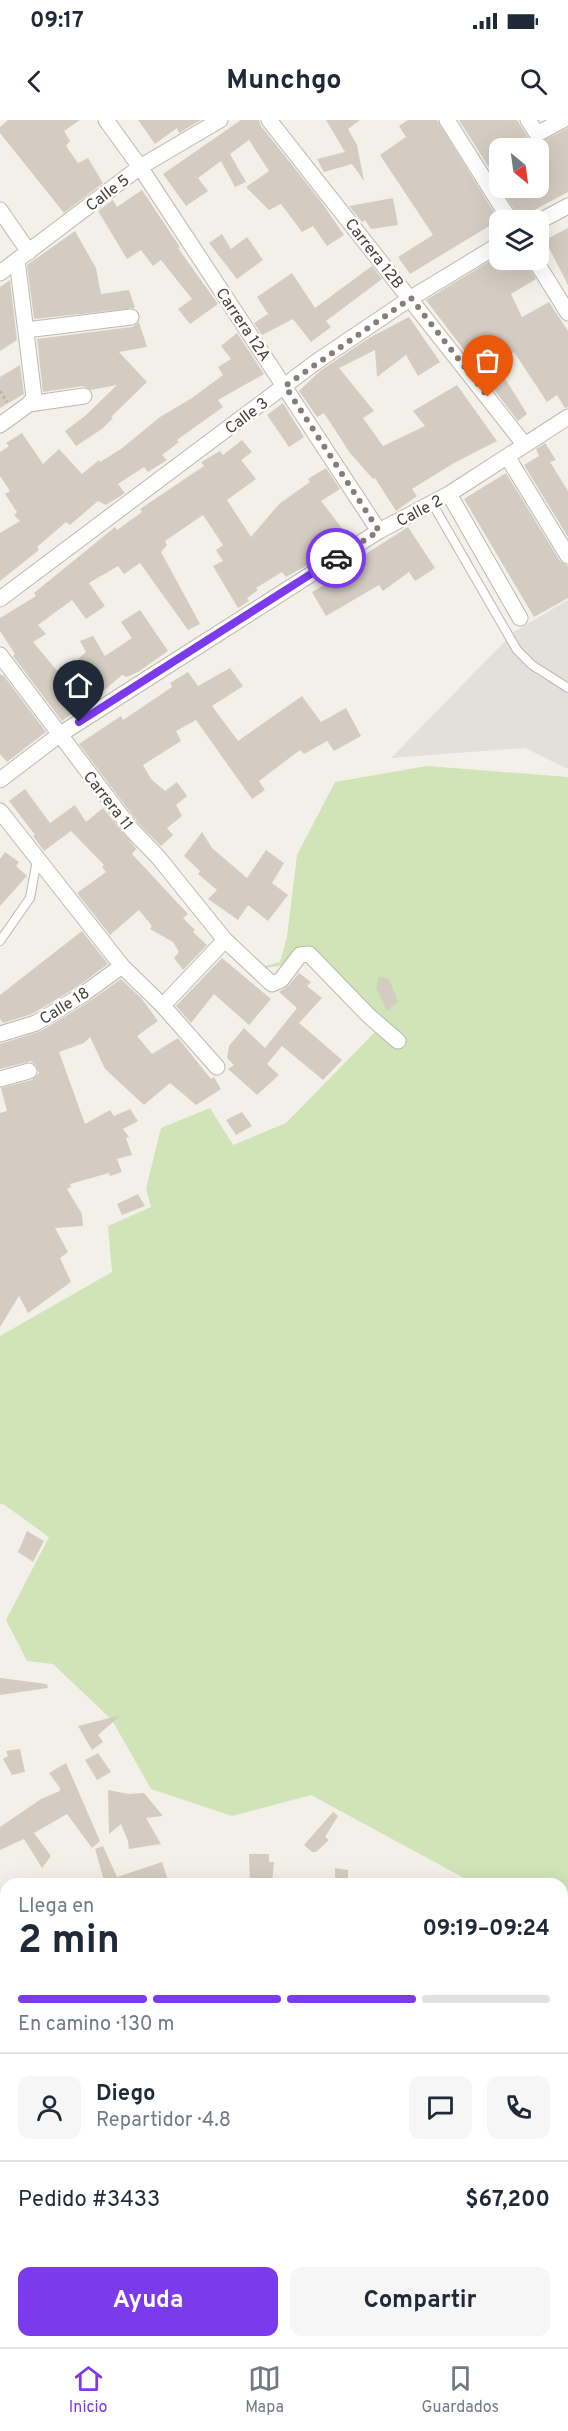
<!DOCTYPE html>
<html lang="es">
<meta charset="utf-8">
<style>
:root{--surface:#fff;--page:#f6f6f7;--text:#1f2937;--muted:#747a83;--line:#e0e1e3;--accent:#7c3aed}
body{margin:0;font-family:Overpass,sans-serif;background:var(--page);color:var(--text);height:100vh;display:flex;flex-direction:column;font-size:22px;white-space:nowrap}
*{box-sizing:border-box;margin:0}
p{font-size:20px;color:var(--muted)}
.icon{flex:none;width:33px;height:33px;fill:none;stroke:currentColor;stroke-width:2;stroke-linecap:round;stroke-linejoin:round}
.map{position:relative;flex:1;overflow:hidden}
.sheet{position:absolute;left:0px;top:1758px;width:568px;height:470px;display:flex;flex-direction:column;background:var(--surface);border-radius:18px 18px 0 0;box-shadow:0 6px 24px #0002}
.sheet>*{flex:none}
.needle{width:39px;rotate:151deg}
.fabs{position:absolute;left:489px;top:18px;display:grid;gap:12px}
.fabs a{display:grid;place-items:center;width:60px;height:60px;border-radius:12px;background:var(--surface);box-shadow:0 6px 24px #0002;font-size:30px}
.pin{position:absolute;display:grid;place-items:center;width:51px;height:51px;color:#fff;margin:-62px -26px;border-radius:50% 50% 50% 0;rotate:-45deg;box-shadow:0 0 6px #0007}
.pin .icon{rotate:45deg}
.courier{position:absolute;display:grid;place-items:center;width:60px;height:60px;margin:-30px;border:4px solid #7c3aed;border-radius:50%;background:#fff;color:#222;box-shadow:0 2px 8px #0007}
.overview em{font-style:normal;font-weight:700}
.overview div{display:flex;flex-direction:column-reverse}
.overview{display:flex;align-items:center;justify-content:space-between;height:102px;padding:0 18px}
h1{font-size:39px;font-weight:700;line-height:45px}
.bar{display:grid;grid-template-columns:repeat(4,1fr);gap:9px 6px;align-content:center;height:72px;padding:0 18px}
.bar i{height:8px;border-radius:4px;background:var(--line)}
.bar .on{background:var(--accent)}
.bar p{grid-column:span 4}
.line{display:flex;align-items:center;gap:15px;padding:0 18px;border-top:2px solid var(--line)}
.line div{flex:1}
.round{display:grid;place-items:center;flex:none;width:63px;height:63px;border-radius:12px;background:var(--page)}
.action{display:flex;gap:12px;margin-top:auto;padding:12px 18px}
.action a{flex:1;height:69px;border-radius:12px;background:var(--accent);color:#fff;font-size:24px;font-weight:700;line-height:69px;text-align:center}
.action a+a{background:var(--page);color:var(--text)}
.status{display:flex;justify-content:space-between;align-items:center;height:42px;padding:0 30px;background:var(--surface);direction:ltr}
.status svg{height:16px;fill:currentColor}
header{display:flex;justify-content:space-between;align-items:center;height:78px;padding:0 18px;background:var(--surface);font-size:27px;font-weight:700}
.dock{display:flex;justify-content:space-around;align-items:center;height:84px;border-top:2px solid var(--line);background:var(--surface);font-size:16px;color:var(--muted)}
.dock a{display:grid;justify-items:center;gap:3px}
.dock .on{color:var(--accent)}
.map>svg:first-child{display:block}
.industrial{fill:#e3dfdb}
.green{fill:#d0e4b7}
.building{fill:#d4ccc0}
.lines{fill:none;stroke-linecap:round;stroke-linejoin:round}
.lane-casing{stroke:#beb8ad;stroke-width:10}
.street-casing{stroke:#beb8ad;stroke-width:17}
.path{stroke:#beb3a0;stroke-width:3;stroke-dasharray:3 3;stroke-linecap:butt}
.lane{stroke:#fff;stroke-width:8}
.street{stroke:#fff;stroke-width:15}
.done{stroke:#837e77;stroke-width:6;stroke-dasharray:0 10.8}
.route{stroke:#7c3aed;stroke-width:8}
.labels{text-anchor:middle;stroke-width:5;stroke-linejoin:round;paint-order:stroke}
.street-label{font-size:16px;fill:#474139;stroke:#fff}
</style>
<div class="status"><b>09:17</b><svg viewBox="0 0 49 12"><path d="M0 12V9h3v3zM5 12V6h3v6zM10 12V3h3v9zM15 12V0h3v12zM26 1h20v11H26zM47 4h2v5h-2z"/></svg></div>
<header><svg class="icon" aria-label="back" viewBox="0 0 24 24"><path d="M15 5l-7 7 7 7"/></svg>Munchgo<svg class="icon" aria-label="search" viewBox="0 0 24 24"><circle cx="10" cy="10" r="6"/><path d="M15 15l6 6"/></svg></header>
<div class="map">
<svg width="568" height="2227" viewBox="0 0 568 2227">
<rect width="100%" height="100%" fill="#f3f0ea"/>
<!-- industrial -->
<path class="industrial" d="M568,480V649L525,628L391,638L515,511Z"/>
<!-- green -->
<path class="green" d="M427,646L568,657V2227H247L246,2222H562V1764H475L311,1675L232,1696L151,1669L112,1600L53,1544L27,1541L6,1500L49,1417L3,1384H0V1216L112,1152L108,1106L151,1087L146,1069L161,1008L210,988L233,1025L286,1003L375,912L307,842L250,850L280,842L287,817L297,735L335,662Z"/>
<!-- building -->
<path class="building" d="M8,0H80L64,11L70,21L66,26L78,43L88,38L103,63L64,93L0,13V7Z
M138,0H201L179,13L177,8L155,24Z
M241,0H259L261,6L320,80L344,115L327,126L313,106L302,112L281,84L269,90L246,67L269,51L249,20L230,34L246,62L235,67L221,41L198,58L208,71L186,86L163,54Z
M326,0H360L348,9L357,25L364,61L352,44L324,52L317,39L345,32Z
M408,0H437L500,102V114L497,115L491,105L410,154L398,137L433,115L380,35L406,17L399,6Z
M459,0H517L529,19L536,24L568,8V72L519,98L501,68H538V28H500V65Z
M142,70L180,127L178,128L218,184L190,204L178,189L192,179L161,140L153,146L141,130L127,139L98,91L113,80L117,87Z
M393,78L398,105L371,109L365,100L362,102L349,86Z
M568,108V165L545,120Z
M75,111L96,148L101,174L129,170L135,188L34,199L27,145Z
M222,114L231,129L247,117L263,140L237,159L209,123Z
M493,139L525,140L536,159L511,174L522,197L549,182L568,211V287L565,288L557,275L547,282L514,232L496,244L527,294L518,301L426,180Z
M372,146L382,159L326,201L331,207L311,222L293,199L262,215L254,203L268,194L257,177L292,153L315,188Z
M10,160L17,220L0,231V167Z
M409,197L440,242L418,256L406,235L377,257L375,230L339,248L374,291L363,298L383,326L425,306L413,291L457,265L497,321L454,343L412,369L417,376L396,391L375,358L373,359L350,333L324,293L317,297L299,271L320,251L369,218Z
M139,202L147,227L119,232L147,262L111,297L113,298L102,309L76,326L65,311L85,296L117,265L91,270L83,266L43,272L37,219L132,207Z
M237,213L264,254L218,280L223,287L177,320L179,322L162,335L167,340L148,352L144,347L118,364L125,373L106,385L98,381L70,405L66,402L37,427L39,430L0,461V413L20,401L14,395L17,392L5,374L10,371L0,356V332L9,326L6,323L22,313L43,344L59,329L82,354L99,340L100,342L121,329L160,297L192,278L223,255L218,247L231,239L221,226Z
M20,245L24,274L0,288V257Z
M283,283L304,317L289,327L267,295Z
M242,320L252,332L241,340L256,359L227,380L251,417L279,384L310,362L308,359L326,348L340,369L321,381L348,416L306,441L308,444L304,447L286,457L282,452L256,468L258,470L247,478L249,481L238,488L213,446L223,441L216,430L223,425L203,395L165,421L167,425L161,432L200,504L188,510L140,443L124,454L118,446L89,463L105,486L86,499L72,480L38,505L46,514L33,522L64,559L83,546L78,539L86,532L80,521L93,516L105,536L132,518L121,502L140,490L168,531L138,552L127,557L122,555L101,573L62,601L13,536L15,534L0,511V498L36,476L34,473L115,407L117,410L142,392L140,389L204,346L201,342L220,331L223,335Z
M545,323L556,340L550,342L568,371V417L524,345L539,336L536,329Z
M506,353L560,441L568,446V478L534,497L464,379Z
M408,407L435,448L415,461L409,452L383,471L379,465L326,496L312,472L364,442L361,437Z
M230,548L243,566L212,586L238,621L302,576L321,602L346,588L361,616L334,631L327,621L304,634L300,630L259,661L265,670L252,679L196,600L176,611L181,621L143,645L151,659L165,671L177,662L187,676L176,685L182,696L167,708L173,715L161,726L139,704L79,624L121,596L123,600L172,567L170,563L188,552L198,566Z
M0,554L4,556L46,612L7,642L0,634Z
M25,669L50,703L75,685L86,702L103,688L139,732L136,729L132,734L188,794L183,798L195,810L193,812L207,825L183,850L174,838L179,832L173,822L150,809L152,806L139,790L110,815L77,773L106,752L102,747L104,745L71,711L44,731L33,716L35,715L9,681Z
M202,712L212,728L247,758L266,730L284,743L272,763L288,775L268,801L248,785L238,800L208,779L217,770L198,754L200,751L184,736Z
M5,732L19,742L16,746L27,756L0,786V739Z
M82,811L108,844L77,867L32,894L3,903L0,899V875Z
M222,838L271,879L249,905L214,874L191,903L176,886Z
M299,853L311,862L307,866L322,878L299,903L342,940L323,960L282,926L267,944L279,955L257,975L228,949L234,945L227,938L229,926L244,908L265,928L297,888L279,872L288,866Z
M379,857L389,859L398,882L387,891L376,868Z
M121,859L142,879L158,901L137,916L152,934L178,918L211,959L214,957L221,969L196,985L170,963L144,985L105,949L90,917L84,923L59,932L85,1004L110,990L114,996L130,989L138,1001L123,1009L129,1017L126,1018L132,1035L117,1039L122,1052L110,1056L109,1053L70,1064L71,1067L67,1069L82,1094L83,1106L55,1108L68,1132L60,1138L71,1162L28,1193L19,1176L0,1207V993L7,991L1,968L32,960L39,953L36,945L31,941L0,949V924L41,911L87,883Z
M242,992L252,1006L236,1015L226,1000Z
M138,1074L145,1086L122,1095L117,1084Z
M27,1411L44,1421L33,1442L18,1432Z
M0,1558L47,1564L48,1568L0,1575Z
M121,1595L98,1615L103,1622L92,1630L78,1606Z
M20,1629L25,1652L12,1655L3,1639L8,1636L6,1631Z
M98,1633L111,1652L97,1660L85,1640Z
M66,1643L100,1721L92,1728L67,1694L34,1713L51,1736L42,1748L24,1719L0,1730V1707L41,1679L60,1671V1668L49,1653Z
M108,1670L128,1674L144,1673L163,1696L146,1698L161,1724L129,1729L128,1721L121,1704L109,1714Z
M333,1692L338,1696L325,1717L329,1720L316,1732H312L304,1725Z
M103,1726L117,1757L162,1742L169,1764H105L95,1729Z
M249,1734H269V1742H274L272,1764H250Z
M335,1748L348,1750V1762L335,1761Z"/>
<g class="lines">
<defs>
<path id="lane" d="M432,383L517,530L532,545L568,568
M0,821L30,778L37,740"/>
<path id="street" d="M106,0L140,47L379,411
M269,0L524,324
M447,0L510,100
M528,0L537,14L563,0
M0,90L29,132
M538,102L568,86
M535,140L568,193
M0,153L140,47L220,0
M26,210L131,197
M29,284L84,276
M0,305L29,284L34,277L17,140
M508,338L568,436
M449,374L520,498
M0,479L316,242L411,178L500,124
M0,535L132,710L158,737L225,820L272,864L281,860L300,835L309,834L369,896L398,921
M0,660L59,615L379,411L449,374L568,297
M0,691L122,846L163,886L217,947
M169,879L225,820
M0,914L36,903L82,875L122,846
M0,959L29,951
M0,1790L6,1792
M0,1962L6,1964
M0,2049L6,2052"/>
</defs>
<!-- lane casing -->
<use href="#lane" class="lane-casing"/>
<!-- street casing -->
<use href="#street" class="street-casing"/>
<!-- path -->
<path class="path" d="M0,271L7,282"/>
<!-- lane -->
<use href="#lane" class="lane"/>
<!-- street -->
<use href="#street" class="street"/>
</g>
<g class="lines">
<!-- done -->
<path class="done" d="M336,438L379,411L285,266L411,178L488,277"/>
<!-- route -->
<path class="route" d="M79,602L336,438"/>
</g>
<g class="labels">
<!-- street labels -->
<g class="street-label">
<text transform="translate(107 72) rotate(-37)" y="6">Calle 5</text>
<text transform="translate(375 133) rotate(52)" y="6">Carrera 12B</text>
<text transform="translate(244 204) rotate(56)" y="6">Carrera 12A</text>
<text transform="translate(246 295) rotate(-37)" y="6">Calle 3</text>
<text transform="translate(419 390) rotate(-28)" y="6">Calle 2</text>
<text transform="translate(109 680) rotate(52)" y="6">Carrera 11</text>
<text transform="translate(64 885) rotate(-32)" y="6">Calle 18</text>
</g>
</g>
</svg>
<div class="fabs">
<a><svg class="needle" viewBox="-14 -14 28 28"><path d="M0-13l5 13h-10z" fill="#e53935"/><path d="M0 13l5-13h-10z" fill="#747a83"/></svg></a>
<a><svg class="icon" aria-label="layers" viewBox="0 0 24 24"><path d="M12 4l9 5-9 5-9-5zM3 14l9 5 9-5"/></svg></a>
</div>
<div class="pin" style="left:488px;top:277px;background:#ea580c"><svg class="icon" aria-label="bag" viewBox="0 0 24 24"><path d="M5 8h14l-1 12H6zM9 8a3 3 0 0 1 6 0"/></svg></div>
<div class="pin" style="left:79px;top:602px;background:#1f2937"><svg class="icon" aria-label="home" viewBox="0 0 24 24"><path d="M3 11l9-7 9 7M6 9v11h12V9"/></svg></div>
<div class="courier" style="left:336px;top:438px"><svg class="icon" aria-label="car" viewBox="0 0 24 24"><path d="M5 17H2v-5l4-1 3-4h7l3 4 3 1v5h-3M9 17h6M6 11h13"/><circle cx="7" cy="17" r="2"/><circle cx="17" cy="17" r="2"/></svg></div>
<section class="sheet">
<div class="overview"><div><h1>2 min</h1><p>Llega en</p></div><em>09:19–09:24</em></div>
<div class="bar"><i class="on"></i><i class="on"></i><i class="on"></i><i></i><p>En camino · 130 m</p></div>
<div class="line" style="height:108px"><a class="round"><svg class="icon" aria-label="person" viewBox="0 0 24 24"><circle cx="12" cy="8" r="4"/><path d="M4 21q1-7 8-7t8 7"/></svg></a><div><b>Diego</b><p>Repartidor · 4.8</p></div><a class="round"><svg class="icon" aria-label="chat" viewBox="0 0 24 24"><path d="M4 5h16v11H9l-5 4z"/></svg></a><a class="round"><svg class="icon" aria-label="phone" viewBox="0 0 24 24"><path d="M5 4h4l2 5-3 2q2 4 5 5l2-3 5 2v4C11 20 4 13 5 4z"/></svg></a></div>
<div class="line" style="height:78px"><div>Pedido #3433</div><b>$67,200</b></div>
<div class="action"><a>Ayuda</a><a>Compartir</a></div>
</section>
</div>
<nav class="dock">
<a class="on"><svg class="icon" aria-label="home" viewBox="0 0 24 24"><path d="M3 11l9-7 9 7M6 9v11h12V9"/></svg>Inicio</a>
<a><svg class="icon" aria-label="map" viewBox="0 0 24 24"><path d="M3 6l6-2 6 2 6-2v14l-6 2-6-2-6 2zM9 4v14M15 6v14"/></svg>Mapa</a>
<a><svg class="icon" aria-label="saved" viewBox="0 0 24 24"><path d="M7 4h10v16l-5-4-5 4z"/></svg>Guardados</a>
</nav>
